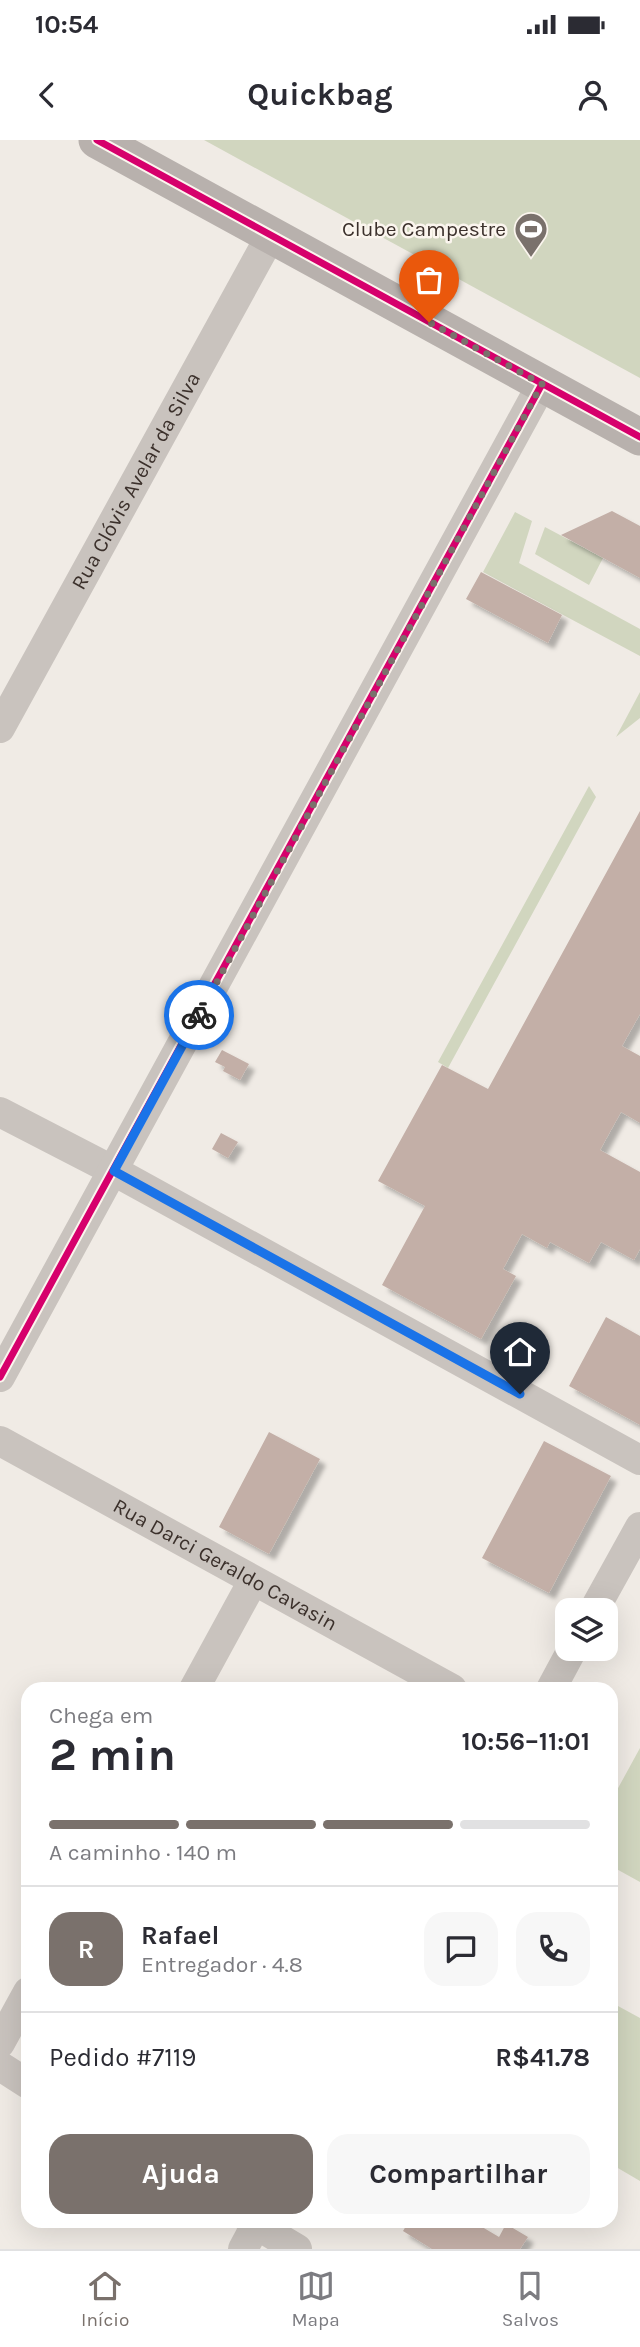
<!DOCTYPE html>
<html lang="pt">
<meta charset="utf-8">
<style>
:root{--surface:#fff;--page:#f7f7f7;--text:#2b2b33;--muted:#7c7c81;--line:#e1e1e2;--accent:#7a716c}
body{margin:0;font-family:Karla,sans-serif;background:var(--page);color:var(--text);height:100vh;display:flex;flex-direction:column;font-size:26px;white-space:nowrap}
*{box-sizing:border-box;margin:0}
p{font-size:23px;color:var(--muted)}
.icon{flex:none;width:38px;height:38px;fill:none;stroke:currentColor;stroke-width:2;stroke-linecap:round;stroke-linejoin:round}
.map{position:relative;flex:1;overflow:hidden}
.sheet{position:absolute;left:21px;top:1542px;width:597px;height:546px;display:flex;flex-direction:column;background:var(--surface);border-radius:21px;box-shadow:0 7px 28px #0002}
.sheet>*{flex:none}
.tools{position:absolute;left:555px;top:1458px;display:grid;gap:14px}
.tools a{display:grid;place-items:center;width:63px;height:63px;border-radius:14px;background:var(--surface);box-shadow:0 7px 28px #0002;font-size:35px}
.pin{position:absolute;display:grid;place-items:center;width:60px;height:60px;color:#fff;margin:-72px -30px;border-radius:50% 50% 50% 0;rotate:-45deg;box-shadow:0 0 7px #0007}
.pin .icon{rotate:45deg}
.courier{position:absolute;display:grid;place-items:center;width:70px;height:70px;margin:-35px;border:5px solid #1a73e8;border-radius:50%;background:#fff;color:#222;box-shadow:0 2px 9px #0007}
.head em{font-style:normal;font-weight:700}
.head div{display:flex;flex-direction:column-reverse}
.head{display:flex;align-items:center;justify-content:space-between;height:119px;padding:0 28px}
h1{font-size:46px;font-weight:700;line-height:52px}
.bar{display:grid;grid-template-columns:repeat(4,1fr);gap:10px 7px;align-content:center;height:84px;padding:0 28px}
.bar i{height:9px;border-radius:5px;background:var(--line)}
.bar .on{background:var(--accent)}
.bar p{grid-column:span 4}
.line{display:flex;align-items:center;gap:18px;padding:0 28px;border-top:2px solid var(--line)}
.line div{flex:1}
.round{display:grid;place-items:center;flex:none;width:74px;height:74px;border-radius:21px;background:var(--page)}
.primary-button{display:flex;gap:14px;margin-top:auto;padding:14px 28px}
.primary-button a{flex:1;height:80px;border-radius:21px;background:var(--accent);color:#fff;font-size:28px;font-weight:700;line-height:80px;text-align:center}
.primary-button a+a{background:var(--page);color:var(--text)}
.status{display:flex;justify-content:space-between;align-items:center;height:49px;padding:0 35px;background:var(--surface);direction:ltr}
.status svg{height:19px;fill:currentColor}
header{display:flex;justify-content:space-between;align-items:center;height:91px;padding:0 28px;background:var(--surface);font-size:32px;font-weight:700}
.tab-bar{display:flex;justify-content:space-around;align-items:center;height:98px;border-top:2px solid var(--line);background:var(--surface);font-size:19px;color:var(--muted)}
.tab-bar a{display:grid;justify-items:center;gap:4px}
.tab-bar .on{color:var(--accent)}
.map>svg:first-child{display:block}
.green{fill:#d1d6bf}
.building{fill:#c3afa7;filter:url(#shadow)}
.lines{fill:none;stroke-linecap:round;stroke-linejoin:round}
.minor{stroke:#c9c3be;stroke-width:30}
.major{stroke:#b8b1ad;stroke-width:37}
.cycleway-casing{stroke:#fbf5ee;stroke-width:11}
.cycleway{stroke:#d6006c;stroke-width:7}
.done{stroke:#7a716c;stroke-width:7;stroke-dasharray:0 12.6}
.route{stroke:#1a73e8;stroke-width:9}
.labels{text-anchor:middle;stroke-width:5;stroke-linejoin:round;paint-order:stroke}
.poi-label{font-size:21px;fill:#3b302b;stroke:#fbf5ee;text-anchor:end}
.street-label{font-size:21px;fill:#3b302b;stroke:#fbf5ee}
</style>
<div class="status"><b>10:54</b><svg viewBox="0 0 49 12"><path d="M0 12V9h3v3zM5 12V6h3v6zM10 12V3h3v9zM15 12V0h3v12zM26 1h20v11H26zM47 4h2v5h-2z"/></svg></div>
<header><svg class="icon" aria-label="back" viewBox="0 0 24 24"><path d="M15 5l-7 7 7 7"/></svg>Quickbag<svg class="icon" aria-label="person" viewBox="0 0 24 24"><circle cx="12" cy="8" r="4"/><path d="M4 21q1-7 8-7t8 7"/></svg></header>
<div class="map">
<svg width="640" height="2109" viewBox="0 0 640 2109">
<defs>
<filter id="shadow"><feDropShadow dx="6" dy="6" stdDeviation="2" flood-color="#0004"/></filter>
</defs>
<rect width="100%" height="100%" fill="#f0ebe5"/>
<!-- green -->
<path class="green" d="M204,0H640V238Z
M515,372L532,381L519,423L640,489V516L483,432Z
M545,387L603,418L589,445L535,414Z
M640,552V578L616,597Z
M589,646L596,657L448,928L438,922Z
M640,1608V1742L611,1726V1661Z
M618,1866L640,1878V2041L611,2024V1877Z"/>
<!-- building -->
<path class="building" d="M612,371L640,386V438L561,395Z
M481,432L562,475L548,503L466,459Z
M640,671V874L622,906L640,916V983L621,972L600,1010L640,1032V1109L634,1120L601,1102L589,1123L550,1102L547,1108L522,1094L503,1129L516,1136L481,1199L382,1145L425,1066L378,1041L442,925L488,949Z
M222,910L249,924L240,940L223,931L225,927L215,922Z
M221,993L238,1002L228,1018L212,1009Z
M606,1177L640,1196V1285L569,1246Z
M269,1292L320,1319L269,1414L219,1387Z
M544,1301L611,1336L549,1453L482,1418Z
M409,2081H472L499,2097L506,2084L528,2097L520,2109H432L403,2091Z"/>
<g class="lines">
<!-- minor -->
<g class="minor">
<path id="s1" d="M0,588L271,95"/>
<path d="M0,972L114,1031L640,1320"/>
<path d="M0,1237L542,244"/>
<path id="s2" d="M0,1301L452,1549"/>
<path d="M594,1470L640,1387"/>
<path d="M194,1549L253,1441"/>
<path d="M551,1549L573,1508"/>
<path d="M0,1903L28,1852"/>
<path d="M0,1926L28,1944"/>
<path d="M250,2081L297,2109"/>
<path d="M243,2109L258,2081"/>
</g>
<!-- major -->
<path class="major" d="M97,0L640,297"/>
<defs>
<path id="cycleway" d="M97,0L640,297
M0,1237L542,244"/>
</defs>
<!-- cycleway casing -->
<use href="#cycleway" class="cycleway-casing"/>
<!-- cycleway -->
<use href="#cycleway" class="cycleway"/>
</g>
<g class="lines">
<!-- done -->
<path class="done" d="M199,875L542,244L429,182"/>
<!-- route -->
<path class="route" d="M199,875L114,1031L520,1254"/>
</g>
<!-- icons -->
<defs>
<symbol id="stadium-pin" viewBox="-11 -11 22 30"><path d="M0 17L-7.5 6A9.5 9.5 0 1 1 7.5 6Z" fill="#7a716c" stroke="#fbf5ee"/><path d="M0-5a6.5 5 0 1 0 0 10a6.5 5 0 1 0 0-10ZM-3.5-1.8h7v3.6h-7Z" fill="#fff"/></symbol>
</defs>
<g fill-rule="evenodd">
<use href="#stadium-pin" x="512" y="70" width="38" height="52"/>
</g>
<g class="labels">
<!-- poi labels -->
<g class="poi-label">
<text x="506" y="96">Clube Campestre</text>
</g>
<!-- street labels -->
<g class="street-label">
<text dy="7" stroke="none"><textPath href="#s1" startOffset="282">Rua Clóvis Avelar da Silva</textPath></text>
<text dy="7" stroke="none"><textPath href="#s2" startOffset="257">Rua Darci Geraldo Cavasin</textPath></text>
</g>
</g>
</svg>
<div class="tools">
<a><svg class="icon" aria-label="layers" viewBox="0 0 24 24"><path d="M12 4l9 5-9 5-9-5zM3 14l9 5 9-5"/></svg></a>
</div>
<div class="pin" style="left:429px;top:182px;background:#ea580c"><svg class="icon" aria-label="bag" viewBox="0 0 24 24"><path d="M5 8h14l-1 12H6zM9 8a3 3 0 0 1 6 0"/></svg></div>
<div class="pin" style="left:520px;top:1254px;background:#1f2937"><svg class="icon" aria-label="home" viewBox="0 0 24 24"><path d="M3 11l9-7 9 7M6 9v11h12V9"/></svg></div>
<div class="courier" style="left:199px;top:875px"><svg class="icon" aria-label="bike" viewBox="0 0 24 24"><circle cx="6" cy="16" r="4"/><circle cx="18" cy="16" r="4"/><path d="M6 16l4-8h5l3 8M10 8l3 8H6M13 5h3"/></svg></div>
<section class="sheet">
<div class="head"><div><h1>2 min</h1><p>Chega em</p></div><em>10:56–11:01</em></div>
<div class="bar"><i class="on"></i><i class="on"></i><i class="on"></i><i></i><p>A caminho · 140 m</p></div>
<div class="line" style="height:126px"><b class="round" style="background:var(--accent);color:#fff">R</b><div><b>Rafael</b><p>Entregador · 4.8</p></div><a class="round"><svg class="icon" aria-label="chat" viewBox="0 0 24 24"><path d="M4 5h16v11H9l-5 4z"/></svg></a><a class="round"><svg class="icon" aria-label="phone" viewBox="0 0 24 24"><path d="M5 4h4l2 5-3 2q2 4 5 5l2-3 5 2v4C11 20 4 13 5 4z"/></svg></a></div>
<div class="line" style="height:91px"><div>Pedido #7119</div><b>R$41.78</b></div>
<div class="primary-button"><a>Ajuda</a><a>Compartilhar</a></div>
</section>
</div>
<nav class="tab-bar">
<a class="on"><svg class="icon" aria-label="home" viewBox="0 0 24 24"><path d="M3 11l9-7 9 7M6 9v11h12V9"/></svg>Início</a>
<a><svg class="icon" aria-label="map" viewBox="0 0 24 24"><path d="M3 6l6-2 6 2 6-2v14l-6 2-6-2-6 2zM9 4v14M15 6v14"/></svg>Mapa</a>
<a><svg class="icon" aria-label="saved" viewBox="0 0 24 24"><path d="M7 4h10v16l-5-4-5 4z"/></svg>Salvos</a>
</nav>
